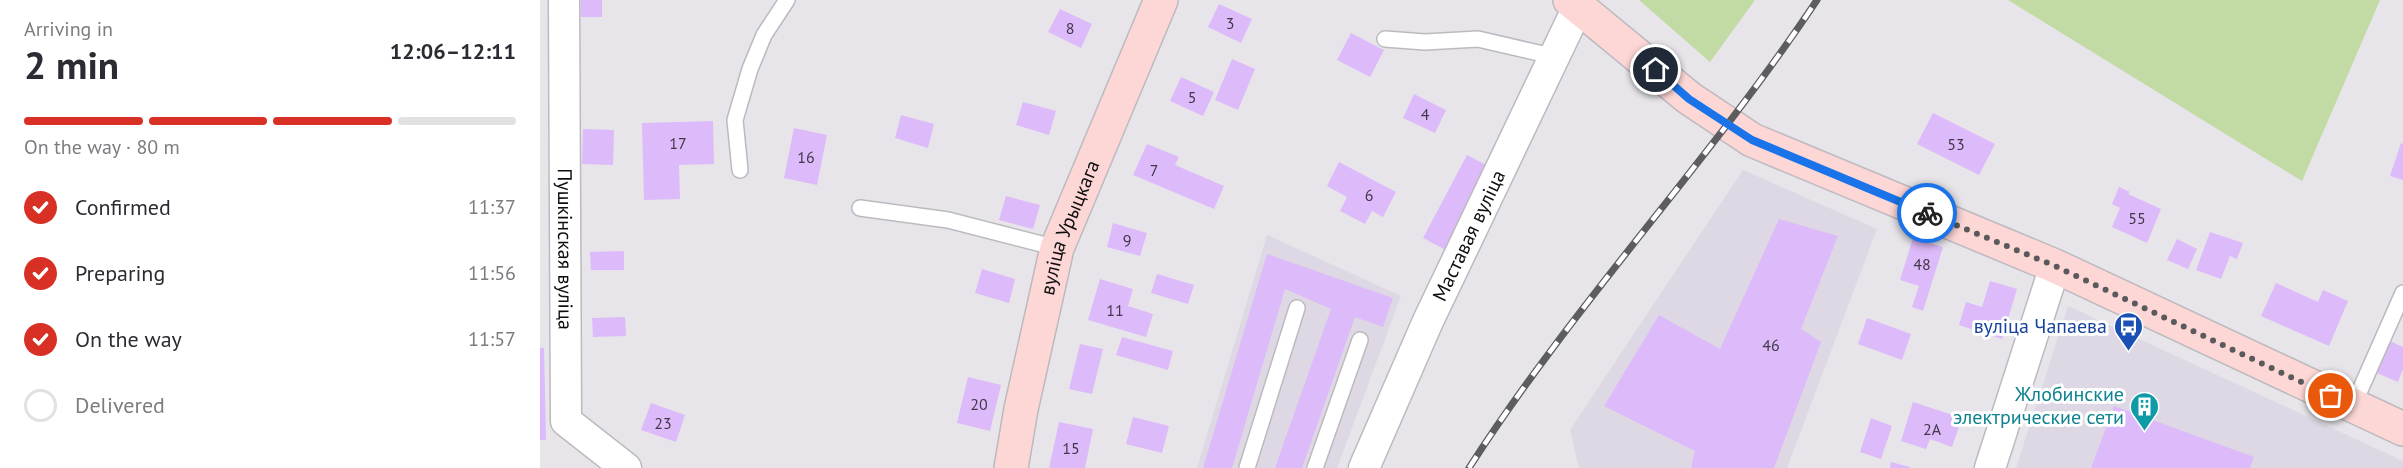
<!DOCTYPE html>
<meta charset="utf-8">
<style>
:root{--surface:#fff;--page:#f2f2f3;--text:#2b2b33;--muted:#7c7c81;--line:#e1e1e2;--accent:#d93025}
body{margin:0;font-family:"PT Sans",sans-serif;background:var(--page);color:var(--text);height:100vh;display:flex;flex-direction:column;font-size:22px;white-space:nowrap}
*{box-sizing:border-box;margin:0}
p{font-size:20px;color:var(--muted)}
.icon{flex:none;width:33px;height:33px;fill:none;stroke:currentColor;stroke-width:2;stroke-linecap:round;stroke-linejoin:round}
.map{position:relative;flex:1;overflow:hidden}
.sheet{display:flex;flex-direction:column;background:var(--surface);width:540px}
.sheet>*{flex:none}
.pin{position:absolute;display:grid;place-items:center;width:51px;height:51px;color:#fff;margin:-26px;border:3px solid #fff;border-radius:50%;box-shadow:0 2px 6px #0007}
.courier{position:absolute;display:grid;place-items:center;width:60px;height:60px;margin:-30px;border:4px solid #1a73e8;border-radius:50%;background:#fff;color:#222;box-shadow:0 2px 8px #0007}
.headline em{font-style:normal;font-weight:800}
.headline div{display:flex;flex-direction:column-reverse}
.headline{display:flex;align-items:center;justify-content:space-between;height:102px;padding:0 24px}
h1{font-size:39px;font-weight:800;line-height:45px}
.bar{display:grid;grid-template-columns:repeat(4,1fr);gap:9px 6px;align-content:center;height:72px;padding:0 24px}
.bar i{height:8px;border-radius:4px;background:var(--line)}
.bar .selected{background:var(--accent)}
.bar p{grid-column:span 4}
ol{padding:0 24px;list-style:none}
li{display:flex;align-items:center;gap:18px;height:66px}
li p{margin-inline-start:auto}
li .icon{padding:6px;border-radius:50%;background:var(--accent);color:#fff;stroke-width:4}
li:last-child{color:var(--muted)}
li i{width:33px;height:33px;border:3px solid var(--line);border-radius:50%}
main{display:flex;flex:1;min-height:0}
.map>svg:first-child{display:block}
.built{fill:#ddd8e4}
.green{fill:#c2daa3}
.building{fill:#ddbaf9}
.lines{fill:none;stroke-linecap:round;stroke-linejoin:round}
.service-casing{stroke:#bcbabe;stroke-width:18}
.minor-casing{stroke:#bcbabe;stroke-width:33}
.secondary-casing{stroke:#bcbabe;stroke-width:36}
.service{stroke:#fff;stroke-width:15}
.minor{stroke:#fff;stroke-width:30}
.secondary{stroke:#fdd7d5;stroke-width:33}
.rail-casing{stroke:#5d5c5f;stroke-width:7}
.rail{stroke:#fff;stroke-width:4.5;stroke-dasharray:14;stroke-linecap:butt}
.done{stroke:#5a595c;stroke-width:6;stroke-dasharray:0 10.8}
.route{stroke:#1a73e8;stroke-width:8}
.labels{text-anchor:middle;stroke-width:6;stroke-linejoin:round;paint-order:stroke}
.number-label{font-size:16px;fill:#42384a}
.street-label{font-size:20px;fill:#0e0d0f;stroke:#fff}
.transit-label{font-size:20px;fill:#164399;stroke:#fff;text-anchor:end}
.culture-label{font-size:20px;fill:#0d838f;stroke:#fff;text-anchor:end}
</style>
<main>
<section class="sheet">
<div class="headline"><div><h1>2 min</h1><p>Arriving in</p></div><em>12:06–12:11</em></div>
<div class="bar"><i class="selected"></i><i class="selected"></i><i class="selected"></i><i></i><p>On the way · 80 m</p></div>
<ol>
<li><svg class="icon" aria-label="check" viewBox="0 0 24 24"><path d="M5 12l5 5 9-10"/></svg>Confirmed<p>11:37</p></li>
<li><svg class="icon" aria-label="check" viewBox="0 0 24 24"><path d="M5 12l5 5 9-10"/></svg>Preparing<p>11:56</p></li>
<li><svg class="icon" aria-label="check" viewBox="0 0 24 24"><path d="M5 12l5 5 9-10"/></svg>On the way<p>11:57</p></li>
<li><i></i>Delivered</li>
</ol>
</section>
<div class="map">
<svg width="1863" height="468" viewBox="0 0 1863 468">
<rect width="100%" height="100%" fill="#e7e5ea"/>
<!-- built -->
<path class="built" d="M1203,170L1337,229L1247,468H1039L1030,430Z
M727,235L861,296L797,468H657Z
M1528,306L1863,461V468H1476Z"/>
<!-- green -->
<path class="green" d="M1099,0H1215L1170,62Z
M1468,0H1840L1762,181Z"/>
<!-- building -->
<path class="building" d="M41,0H62V17H41Z
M679,4L712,19L701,43L668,27Z
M520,9L552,24L541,48L508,32Z
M811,33L844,50L830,77L797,60Z
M692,59L715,69L698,110L675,100Z
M641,77L674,92L663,116L630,101Z
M874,94L906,110L895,133L863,118Z
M483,102L516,111L509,135L476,125Z
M1393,113L1455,144L1439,175L1377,144Z
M361,115L394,124L388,148L355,138Z
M173,121L174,164L139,165L140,199L104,200L102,123Z
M254,128L287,135L277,185L244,178Z
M43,129L74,130L73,165L42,164Z
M1861,143L1863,144V180L1850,176Z
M607,144L639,157L635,165L684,186L674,209L593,175Z
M927,155L950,167L906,250L883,238Z
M799,162L856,192L843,217L832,211L825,224L800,211L807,197L787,186Z
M1579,187L1590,192L1588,194L1621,209L1607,243L1572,227L1580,208L1572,204Z
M466,196L500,205L493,229L459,220Z
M1239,219L1298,236L1261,329L1281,342L1234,468H1151L1155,451L1064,406L1119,315L1180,349Z
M573,223L607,233L600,256L567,247Z
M1670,232L1703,243L1697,259L1690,256L1681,279L1656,270Z
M1373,238L1403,247L1383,311L1372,307L1379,286L1360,280Z
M1637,239L1657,249L1648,269L1627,260Z
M84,251V270H51L50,252Z
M727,254L853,298L843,327L815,317L762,468H735L791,309L745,289L692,468H663Z
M442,269L475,279L469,303L435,293Z
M617,274L654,285L648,304L611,293Z
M560,279L593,289L588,306L613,314L606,337L548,320Z
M1450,281L1477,289L1462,339L1419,325L1426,302L1442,307Z
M1736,283L1778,302L1783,290L1808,301L1789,346L1721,316Z
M85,317L86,336L53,337L52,318Z
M1327,318L1371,334L1362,360L1318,344Z
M582,337L633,351L628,370L576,355Z
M1850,341L1863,347V369L1858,382L1837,373Z
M540,344L563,349L552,394L529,389Z
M0,348H4L6,440H0Z
M428,377L461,385L450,431L417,423Z
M1373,402L1422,418L1412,447L1390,439L1386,449L1361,441Z
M111,403L145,415L136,442L101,430Z
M1574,406L1714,457L1710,468H1551Z
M593,417L629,426L622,453L586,444Z
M1331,418L1352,426L1341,459L1320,452Z
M519,422L553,429L545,468H509Z
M1351,462L1370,467V468H1350Z"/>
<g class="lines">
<defs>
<path id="service" d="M845,39L885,42L938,39L1016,57
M200,170L195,120L210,69L224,35L247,0
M320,208L408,220L517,248
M1813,406L1863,293
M707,468L757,308
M775,468L820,340"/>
<g id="minor">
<path id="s1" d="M24,0L26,421L86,468"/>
<path id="s2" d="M824,468L888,321L1038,7"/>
<path d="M1450,468L1515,266"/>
</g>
<g id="secondary">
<path d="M1030,0L1149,98L1212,140L1515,266L1863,429"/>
<path id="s3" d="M471,468L481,409L517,248L621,0"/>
</g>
</defs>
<!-- service casing -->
<use href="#service" class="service-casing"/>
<!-- minor casing -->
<use href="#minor" class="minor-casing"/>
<!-- secondary casing -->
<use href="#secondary" class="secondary-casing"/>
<!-- service -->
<use href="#service" class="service"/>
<!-- minor -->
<use href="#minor" class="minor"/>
<!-- secondary -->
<use href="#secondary" class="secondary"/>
<defs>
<path id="rail" d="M929,468C1034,304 1169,162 1277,0"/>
</defs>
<!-- rail casing -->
<use href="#rail" class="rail-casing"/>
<!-- rail -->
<use href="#rail" class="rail"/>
</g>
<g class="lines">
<!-- done -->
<path class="done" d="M1387,213L1515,266L1791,396"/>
<!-- route -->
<path class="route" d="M1116,70L1149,99L1212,140L1387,213"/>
</g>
<!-- icons -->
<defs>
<symbol id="bus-pin" viewBox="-11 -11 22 30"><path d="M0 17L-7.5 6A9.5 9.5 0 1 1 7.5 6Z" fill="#1a4fb4" stroke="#fff"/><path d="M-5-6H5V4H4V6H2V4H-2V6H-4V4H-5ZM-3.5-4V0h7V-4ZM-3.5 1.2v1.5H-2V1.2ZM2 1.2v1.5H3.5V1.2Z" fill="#fff"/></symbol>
<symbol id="building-pin" viewBox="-11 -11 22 30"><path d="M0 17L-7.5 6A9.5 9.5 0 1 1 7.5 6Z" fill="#0f9aa8" stroke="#fff"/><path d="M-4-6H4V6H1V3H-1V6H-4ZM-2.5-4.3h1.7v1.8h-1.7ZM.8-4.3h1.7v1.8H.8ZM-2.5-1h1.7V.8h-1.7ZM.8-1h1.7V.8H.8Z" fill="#fff"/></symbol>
</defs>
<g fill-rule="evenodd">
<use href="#bus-pin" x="1572" y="310" width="33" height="45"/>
<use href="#building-pin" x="1588" y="390" width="33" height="45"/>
</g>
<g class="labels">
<!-- number labels -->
<g class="number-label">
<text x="690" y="29">3</text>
<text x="530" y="34">8</text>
<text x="652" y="103">5</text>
<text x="885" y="120">4</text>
<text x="138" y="149">17</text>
<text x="1416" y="150">53</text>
<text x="266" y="163">16</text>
<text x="614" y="176">7</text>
<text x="829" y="201">6</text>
<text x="1597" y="224">55</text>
<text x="587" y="246">9</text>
<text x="1382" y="270">48</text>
<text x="575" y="316">11</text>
<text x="1231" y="351">46</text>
<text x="439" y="410">20</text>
<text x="123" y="429">23</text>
<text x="1392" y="435">2А</text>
<text x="531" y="454">15</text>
</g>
<!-- street labels -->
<g class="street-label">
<text dy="7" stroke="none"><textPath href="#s3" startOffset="248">вуліца Урыцкага</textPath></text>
<text dy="7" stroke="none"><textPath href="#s2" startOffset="255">Маставая вуліца</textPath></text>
<text dy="7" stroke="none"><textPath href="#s1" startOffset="249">Пушкінская вуліца</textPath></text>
</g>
<!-- transit labels -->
<g class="transit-label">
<text x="1567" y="333">вуліца Чапаева</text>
</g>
<!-- culture labels -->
<g class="culture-label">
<text x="1584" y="401">Жлобинские<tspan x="1584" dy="23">электрические сети</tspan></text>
</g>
</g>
</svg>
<div class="pin" style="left:1791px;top:396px;background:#ea580c"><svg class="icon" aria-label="bag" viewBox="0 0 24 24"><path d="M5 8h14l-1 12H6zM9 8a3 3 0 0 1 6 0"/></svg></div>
<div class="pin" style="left:1116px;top:70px;background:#1f2937"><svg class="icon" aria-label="home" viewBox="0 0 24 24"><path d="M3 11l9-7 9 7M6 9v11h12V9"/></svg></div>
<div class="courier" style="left:1387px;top:213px"><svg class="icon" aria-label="bike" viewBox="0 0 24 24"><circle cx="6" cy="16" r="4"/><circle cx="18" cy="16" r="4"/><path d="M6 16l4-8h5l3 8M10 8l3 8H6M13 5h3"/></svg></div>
</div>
</main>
